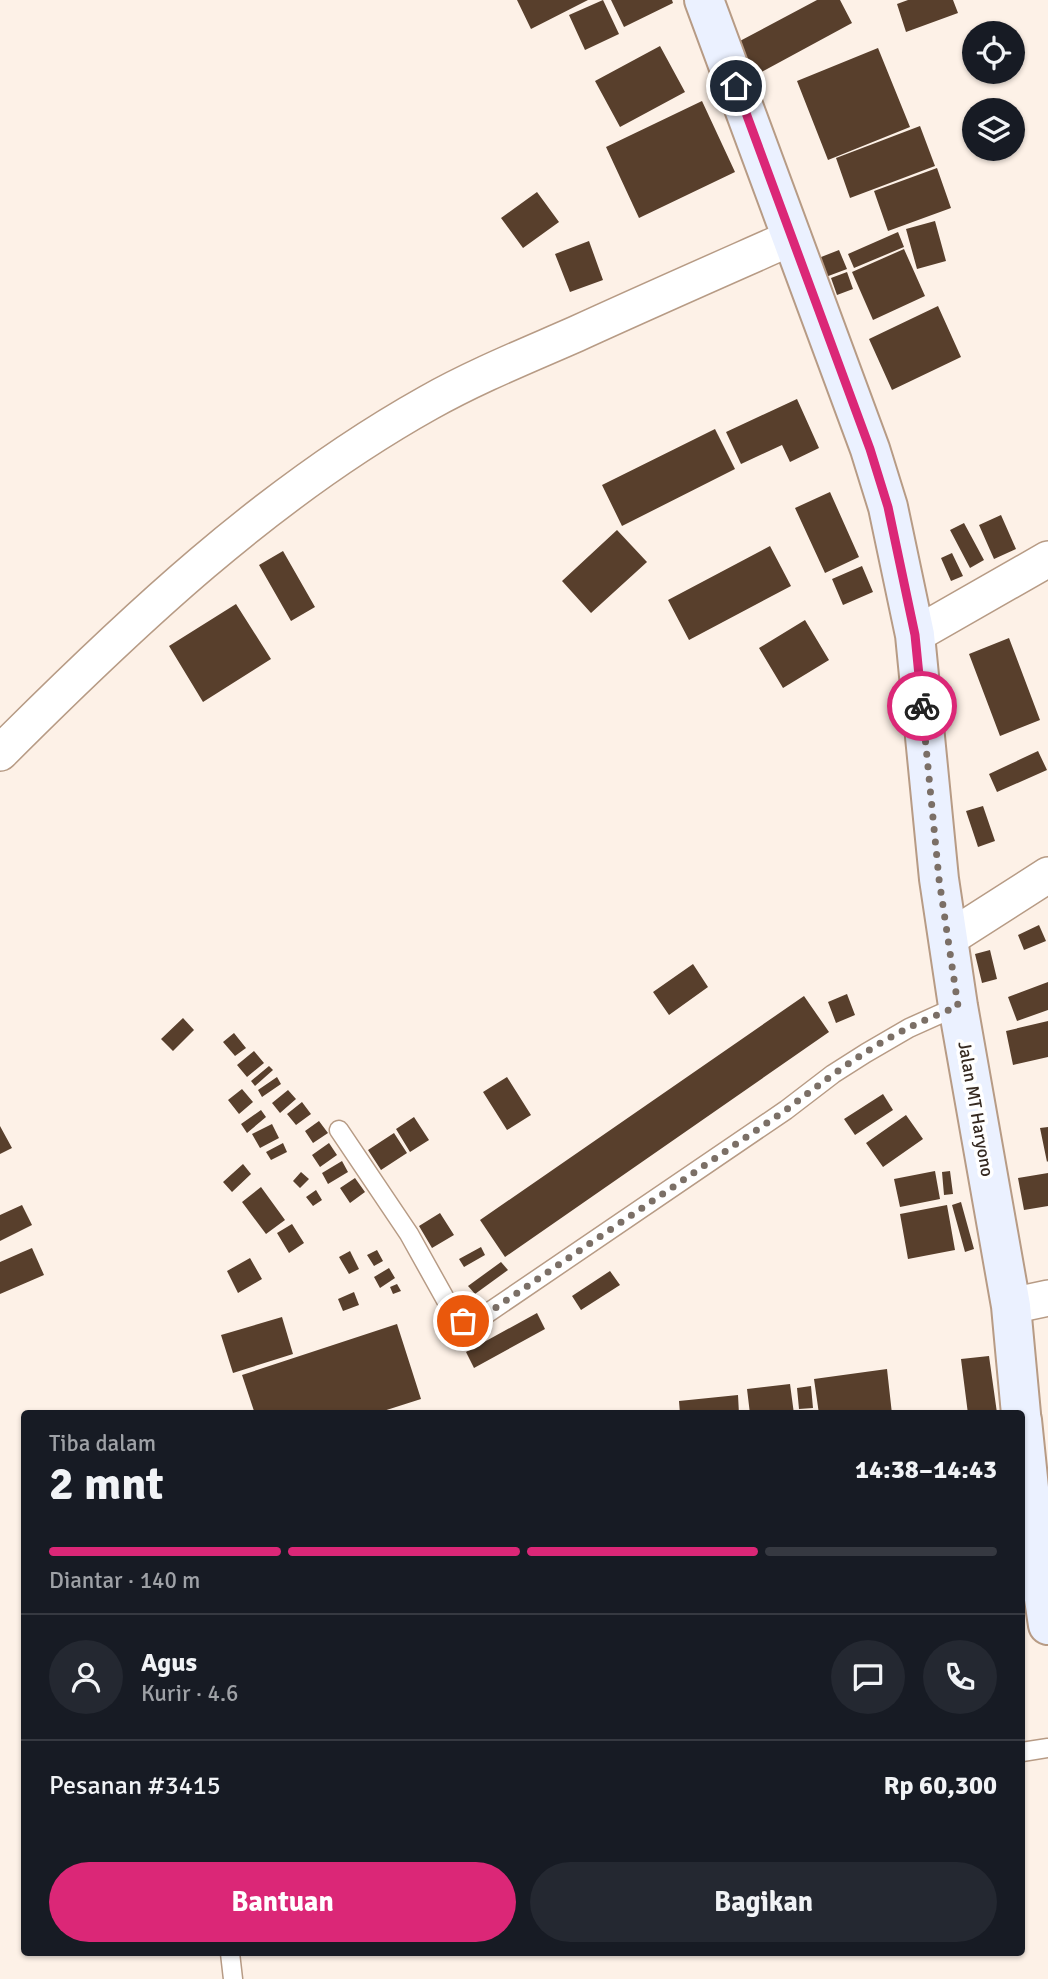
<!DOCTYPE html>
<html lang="id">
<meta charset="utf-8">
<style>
:root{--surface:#171b24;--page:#242831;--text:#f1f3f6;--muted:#9ea1a6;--line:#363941;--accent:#db2777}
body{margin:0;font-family:Signika,sans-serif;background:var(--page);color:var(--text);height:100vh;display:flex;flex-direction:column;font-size:26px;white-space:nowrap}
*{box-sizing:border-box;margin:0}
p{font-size:23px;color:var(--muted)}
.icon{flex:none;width:38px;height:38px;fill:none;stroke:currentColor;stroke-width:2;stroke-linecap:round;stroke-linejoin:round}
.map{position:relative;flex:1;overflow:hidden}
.side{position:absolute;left:21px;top:1410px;width:1004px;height:546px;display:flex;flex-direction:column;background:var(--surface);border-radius:7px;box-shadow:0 2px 5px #0004}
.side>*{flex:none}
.controls{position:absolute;left:962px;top:21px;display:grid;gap:14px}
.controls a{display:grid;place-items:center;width:63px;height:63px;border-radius:50%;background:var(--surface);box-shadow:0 2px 5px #0004;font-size:35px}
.pin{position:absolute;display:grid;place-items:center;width:60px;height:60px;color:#fff;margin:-30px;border:4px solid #fff;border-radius:50%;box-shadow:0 2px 7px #0007}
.courier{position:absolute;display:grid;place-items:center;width:70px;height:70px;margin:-35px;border:5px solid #db2777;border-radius:50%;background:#fff;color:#222;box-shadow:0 2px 9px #0007}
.headline em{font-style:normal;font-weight:700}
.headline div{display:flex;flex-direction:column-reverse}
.headline{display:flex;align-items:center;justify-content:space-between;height:119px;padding:0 28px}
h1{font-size:46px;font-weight:700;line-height:52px}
.bar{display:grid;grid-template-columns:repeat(4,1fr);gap:10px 7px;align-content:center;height:84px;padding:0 28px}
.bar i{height:9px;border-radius:5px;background:var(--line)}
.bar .selected{background:var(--accent)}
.bar p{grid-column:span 4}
.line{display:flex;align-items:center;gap:18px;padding:0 28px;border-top:2px solid var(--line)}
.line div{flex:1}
.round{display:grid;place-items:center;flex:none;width:74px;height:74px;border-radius:37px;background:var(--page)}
.cta{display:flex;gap:14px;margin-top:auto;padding:14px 28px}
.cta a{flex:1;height:80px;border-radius:42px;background:var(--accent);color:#fff;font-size:28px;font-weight:700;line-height:80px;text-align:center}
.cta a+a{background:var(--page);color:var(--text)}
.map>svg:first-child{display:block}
.building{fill:#583f2c}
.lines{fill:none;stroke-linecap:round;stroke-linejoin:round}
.lane-casing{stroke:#b79b85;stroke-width:21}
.street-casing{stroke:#b79b85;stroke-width:38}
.secondary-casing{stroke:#b79b85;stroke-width:42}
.lane{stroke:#fff;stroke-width:18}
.street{stroke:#fff;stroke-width:35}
.secondary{stroke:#ebf1ff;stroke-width:38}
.done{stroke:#7b6f66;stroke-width:7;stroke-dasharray:0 12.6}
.route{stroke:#db2777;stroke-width:9}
.labels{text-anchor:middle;stroke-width:7;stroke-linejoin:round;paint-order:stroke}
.street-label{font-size:18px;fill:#352920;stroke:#fff}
</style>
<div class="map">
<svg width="1048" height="1979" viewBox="0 0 1048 1979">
<rect width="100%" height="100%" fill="#fdf1e7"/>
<!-- building -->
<path class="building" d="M517,0H588L531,29Z
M603,0L619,34L585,50L569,15Z
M611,0H672L673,3L624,27Z
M817,0H840L852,23L756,75L738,42Z
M908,0H953L958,13L906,32L897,4Z
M660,46L685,92L620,127L595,81Z
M878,48L910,127L828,160L797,81Z
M702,101L735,172L639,218L606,147Z
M920,126L935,166L850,198L836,158Z
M937,168L951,208L888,231L874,191Z
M537,192L559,222L523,248L501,218Z
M935,221L946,261L917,269L906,229Z
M898,232L904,247L854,268L848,254Z
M589,241L603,280L570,292L555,254Z
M904,249L925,296L873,320L852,272Z
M839,250L847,269L823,278L816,259Z
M847,272L853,289L837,295L831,278Z
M938,306L961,357L892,390L869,339Z
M797,399L819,448L790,462L782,445L741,464L726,432Z
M715,429L735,469L622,526L602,485Z
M830,492L859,557L825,573L795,508Z
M1001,515L1016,549L994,559L979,525Z
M964,523L984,560L970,568L950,530Z
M617,530L647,562L591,613L562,581Z
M770,546L791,586L689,640L668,600Z
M283,551L315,607L291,621L259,565Z
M952,553L963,576L951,581L941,558Z
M862,566L873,592L843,605L832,579Z
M236,604L271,659L203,702L169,646Z
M805,620L829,660L783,688L759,648Z
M1009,638L1040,720L1000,736L969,654Z
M1038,751L1047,770L997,792L989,774Z
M983,806L995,841L978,847L966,811Z
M1039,925L1046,941L1024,950L1018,935Z
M990,950L997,979L982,983L975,954Z
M693,964L708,987L669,1015L653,992Z
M1048,982V1010L1017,1021L1008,997Z
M847,994L855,1015L836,1023L828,1002Z
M804,996L829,1032L505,1257L480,1220Z
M183,1018L194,1030L173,1051L161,1039Z
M1048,1021V1057L1013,1065L1006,1031Z
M234,1033L246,1048L235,1056L223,1042Z
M254,1051L264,1063L247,1077L237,1065Z
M269,1066L273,1070L255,1086L251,1081Z
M277,1077L281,1084L262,1097L258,1090Z
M507,1077L531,1115L507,1130L483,1092Z
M242,1089L253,1102L239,1114L228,1100Z
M288,1090L296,1099L280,1113L272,1103Z
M883,1094L893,1110L855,1135L844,1119Z
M302,1102L311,1114L296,1125L287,1114Z
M261,1110L266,1117L247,1133L241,1124Z
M906,1115L923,1139L883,1167L866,1143Z
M414,1117L429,1140L410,1152L396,1129Z
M319,1121L328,1133L313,1143L305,1131Z
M272,1124L279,1138L260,1148L252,1134Z
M0,1126L12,1148L0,1154Z
M1048,1127V1161L1047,1162L1040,1128Z
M394,1133L407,1153L381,1170L368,1150Z
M283,1143L287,1152L271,1160L266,1152Z
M329,1143L337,1155L320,1167L312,1155Z
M342,1161L348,1172L328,1184L322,1173Z
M243,1164L251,1174L232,1192L223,1182Z
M935,1171L940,1199L900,1207L894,1179Z
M950,1171L953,1194L944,1195L942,1172Z
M301,1172L309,1179L300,1188L293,1181Z
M1048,1173V1206L1024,1210L1018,1178Z
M355,1178L365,1192L350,1203L340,1188Z
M261,1187L285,1220L266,1234L242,1202Z
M316,1190L322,1200L313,1206L306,1197Z
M961,1202L974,1249L965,1252L952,1205Z
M22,1205L32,1225L0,1241V1215Z
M947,1205L955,1250L908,1259L900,1214Z
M440,1213L454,1235L432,1248L419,1226Z
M292,1224L304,1243L289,1253L277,1233Z
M481,1247L485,1255L464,1267L459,1259Z
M32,1248L44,1275L0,1294V1262Z
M377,1250L383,1261L374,1266L367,1255Z
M350,1251L359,1269L349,1274L339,1257Z
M250,1258L262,1279L238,1293L227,1271Z
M501,1262L508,1270L475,1294L468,1286Z
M389,1268L395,1278L380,1288L374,1277Z
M610,1271L620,1285L581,1310L572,1296Z
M397,1284L401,1291L393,1294L390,1287Z
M354,1292L359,1305L343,1311L338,1299Z
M537,1313L545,1329L474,1368L466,1352Z
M282,1317L293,1354L233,1373L221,1335Z
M397,1324L421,1399L374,1414H255L242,1375Z
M989,1356L997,1413L968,1414L961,1359Z
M887,1369L892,1414H819L814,1379Z
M790,1384L794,1414H750L747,1389Z
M811,1386L813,1408L799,1409L797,1388Z
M738,1395L739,1414H680L679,1401Z"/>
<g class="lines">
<defs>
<path id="lane" d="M339,1130L409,1234L452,1311L468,1323L476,1321L786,1110L833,1074L866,1053L909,1028L958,1006
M1022,1752L1048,1748
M230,1953L233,1979"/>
<path id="street" d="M915,635L1048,559
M0,753C130,623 267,493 428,403C476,376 526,356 576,334C648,301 721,269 793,237
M948,939L1048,875
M1011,1306L1048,1298"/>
<path id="secondary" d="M704,0L870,449L888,507L915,635L939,879L958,1006L1011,1306L1021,1414
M1022,1420L1033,1527L1048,1625"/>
</defs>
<!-- lane casing -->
<use href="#lane" class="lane-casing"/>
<!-- street casing -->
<use href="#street" class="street-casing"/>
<!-- secondary casing -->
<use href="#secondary" class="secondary-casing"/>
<!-- lane -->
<use href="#lane" class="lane"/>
<!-- street -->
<use href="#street" class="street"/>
<!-- secondary -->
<use href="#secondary" class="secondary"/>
</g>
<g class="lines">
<!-- done -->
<path class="done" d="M463,1321L468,1323L476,1321L786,1110C825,1080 864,1050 908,1028C924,1020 942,1013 958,1006L939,879L922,706"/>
<!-- route -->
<path class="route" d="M736,86L870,449L888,507L915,635L922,706"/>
</g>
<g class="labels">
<!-- street labels -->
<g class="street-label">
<text transform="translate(976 1109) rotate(80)" y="6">Jalan MT Haryono</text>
</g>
</g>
</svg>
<div class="controls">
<a><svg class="icon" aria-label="locate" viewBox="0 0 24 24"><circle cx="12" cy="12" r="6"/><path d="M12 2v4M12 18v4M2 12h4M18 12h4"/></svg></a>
<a><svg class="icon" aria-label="layers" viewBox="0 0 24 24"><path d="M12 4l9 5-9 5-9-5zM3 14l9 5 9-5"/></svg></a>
</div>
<div class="pin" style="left:463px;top:1321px;background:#ea580c"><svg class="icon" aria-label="bag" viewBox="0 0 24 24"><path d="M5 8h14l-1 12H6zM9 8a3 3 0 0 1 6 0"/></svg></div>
<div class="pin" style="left:736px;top:86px;background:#1f2937"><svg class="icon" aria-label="home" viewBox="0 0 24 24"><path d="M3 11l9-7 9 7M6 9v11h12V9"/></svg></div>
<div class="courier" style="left:922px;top:706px"><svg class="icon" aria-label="bike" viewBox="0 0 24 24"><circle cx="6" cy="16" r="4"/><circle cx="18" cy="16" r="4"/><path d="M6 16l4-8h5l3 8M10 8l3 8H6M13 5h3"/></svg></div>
<section class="side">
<div class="headline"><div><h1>2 mnt</h1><p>Tiba dalam</p></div><em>14:38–14:43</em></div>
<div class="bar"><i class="selected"></i><i class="selected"></i><i class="selected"></i><i></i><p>Diantar · 140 m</p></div>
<div class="line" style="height:126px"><a class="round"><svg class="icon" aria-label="person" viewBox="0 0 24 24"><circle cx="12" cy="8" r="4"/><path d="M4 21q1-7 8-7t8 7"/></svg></a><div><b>Agus</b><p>Kurir · 4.6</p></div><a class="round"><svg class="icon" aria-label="chat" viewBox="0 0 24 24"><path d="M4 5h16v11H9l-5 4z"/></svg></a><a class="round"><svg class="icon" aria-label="phone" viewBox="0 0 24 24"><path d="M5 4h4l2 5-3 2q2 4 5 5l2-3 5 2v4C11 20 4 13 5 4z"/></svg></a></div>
<div class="line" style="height:91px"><div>Pesanan #3415</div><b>Rp 60,300</b></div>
<div class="cta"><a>Bantuan</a><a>Bagikan</a></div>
</section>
</div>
